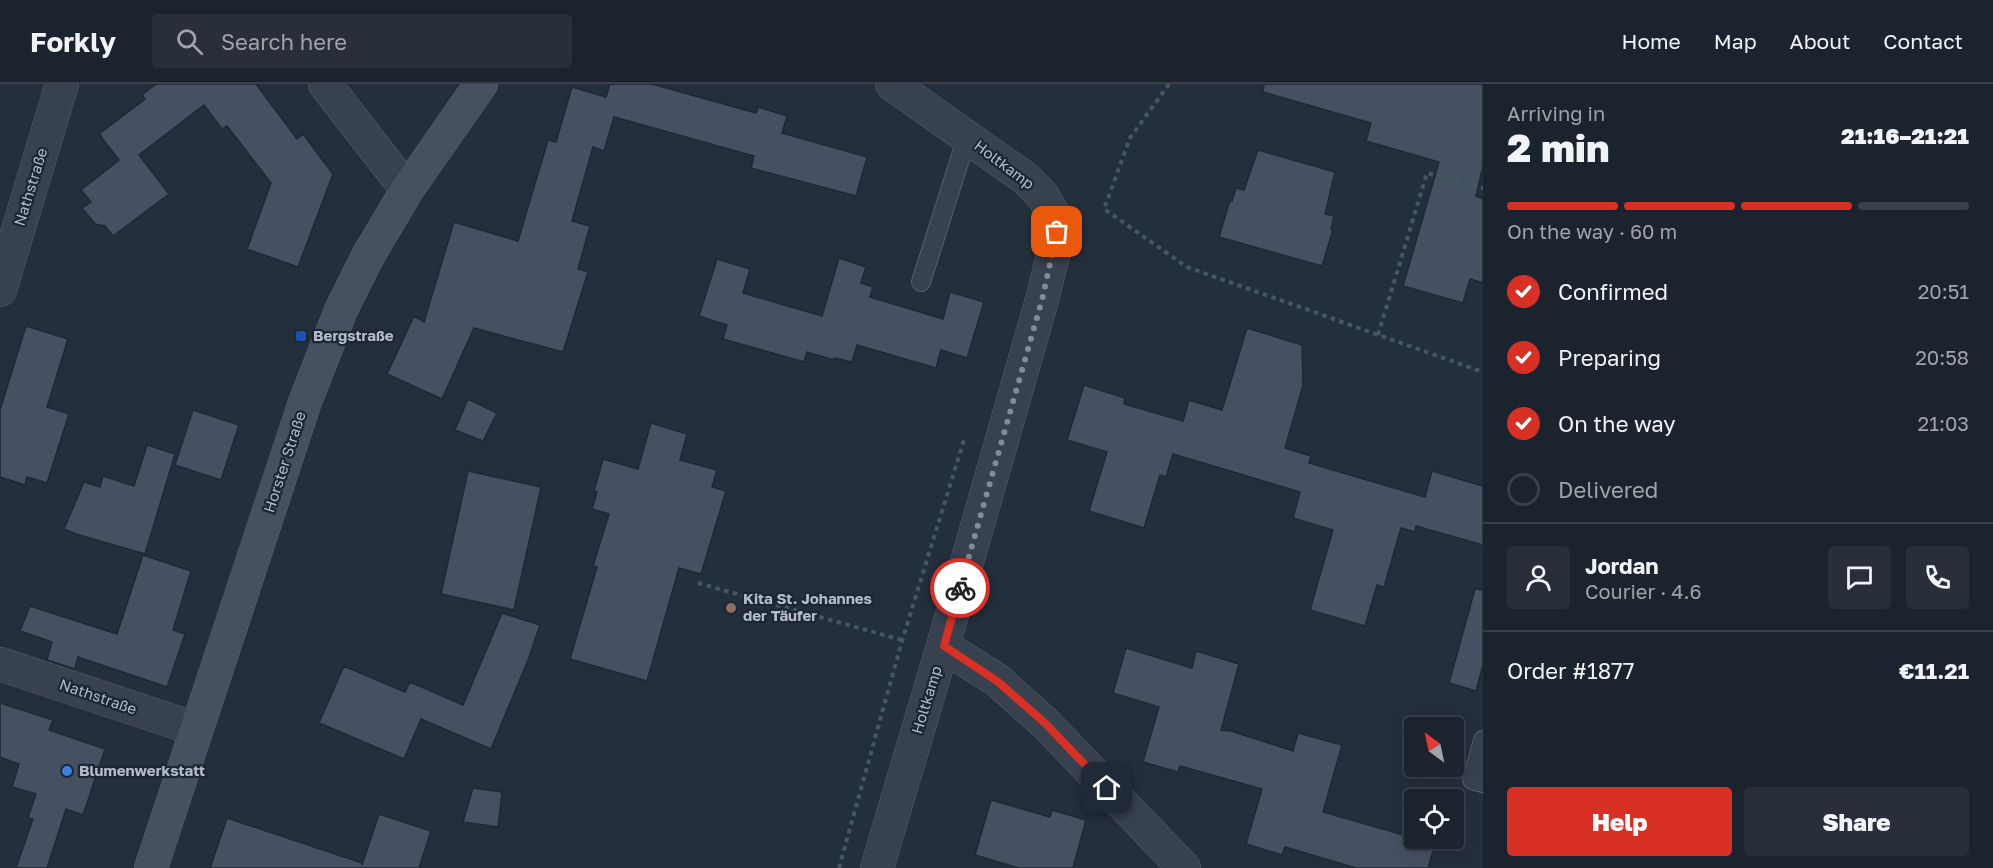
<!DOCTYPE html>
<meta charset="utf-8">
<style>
:root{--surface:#1b232e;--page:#282f3a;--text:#f1f3f6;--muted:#a0a4aa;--line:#39404a;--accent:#d93025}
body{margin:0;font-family:"Golos Text",sans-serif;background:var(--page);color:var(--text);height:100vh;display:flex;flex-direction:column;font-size:22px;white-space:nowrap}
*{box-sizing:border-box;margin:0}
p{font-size:20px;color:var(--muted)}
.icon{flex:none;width:33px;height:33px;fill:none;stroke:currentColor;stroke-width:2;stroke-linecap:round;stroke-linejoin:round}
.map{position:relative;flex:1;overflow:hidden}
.side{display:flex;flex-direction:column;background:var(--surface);width:510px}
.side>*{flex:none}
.needle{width:39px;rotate:327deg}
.controls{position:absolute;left:1404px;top:633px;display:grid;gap:12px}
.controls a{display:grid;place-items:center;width:60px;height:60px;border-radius:6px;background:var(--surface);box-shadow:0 3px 15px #0003,0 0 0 2px var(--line);font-size:30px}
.pin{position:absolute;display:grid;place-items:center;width:51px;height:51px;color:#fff;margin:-26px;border-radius:12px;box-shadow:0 3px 9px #0006}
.courier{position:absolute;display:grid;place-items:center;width:60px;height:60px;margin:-30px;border:4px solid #d93025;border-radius:50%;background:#fff;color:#222;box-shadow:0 2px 8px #0007}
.summary em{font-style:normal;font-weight:800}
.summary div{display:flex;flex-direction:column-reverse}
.summary{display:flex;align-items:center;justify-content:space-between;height:102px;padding:0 24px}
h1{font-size:39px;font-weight:800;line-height:45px}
.bar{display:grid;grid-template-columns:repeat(4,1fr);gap:9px 6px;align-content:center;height:72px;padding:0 24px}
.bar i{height:8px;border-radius:4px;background:var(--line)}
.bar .active{background:var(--accent)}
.bar p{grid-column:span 4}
.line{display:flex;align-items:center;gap:15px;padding:0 24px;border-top:2px solid var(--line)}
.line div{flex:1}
.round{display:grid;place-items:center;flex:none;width:63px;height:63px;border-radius:6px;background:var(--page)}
ol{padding:0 24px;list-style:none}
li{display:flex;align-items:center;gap:18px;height:66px}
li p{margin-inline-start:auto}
li .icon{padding:6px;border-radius:50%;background:var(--accent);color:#fff;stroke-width:4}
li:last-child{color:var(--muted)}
li i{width:33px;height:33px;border:3px solid var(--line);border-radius:50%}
.action{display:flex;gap:12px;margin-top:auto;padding:12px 24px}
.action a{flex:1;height:69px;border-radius:6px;background:var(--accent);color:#fff;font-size:24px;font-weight:800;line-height:69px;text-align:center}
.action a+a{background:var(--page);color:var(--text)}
header{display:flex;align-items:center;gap:36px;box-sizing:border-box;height:84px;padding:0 30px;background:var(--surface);border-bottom:2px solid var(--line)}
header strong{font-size:28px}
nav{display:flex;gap:33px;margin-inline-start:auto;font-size:21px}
.search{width:420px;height:54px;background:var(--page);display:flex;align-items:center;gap:15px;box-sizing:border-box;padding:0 21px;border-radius:6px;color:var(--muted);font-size:22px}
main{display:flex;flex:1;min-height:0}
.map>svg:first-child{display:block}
.building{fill:#455162;stroke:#1f2835;stroke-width:1.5}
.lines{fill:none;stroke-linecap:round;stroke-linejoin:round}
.lane-casing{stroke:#565f6c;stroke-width:20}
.street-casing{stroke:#565f6c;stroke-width:34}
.secondary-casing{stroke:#565f6c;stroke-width:34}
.path{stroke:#44595c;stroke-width:4;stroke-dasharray:4.5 4.5;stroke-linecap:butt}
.lane{stroke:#38414e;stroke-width:18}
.street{stroke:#38414e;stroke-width:33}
.secondary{stroke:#465061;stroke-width:33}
.done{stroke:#828b98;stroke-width:6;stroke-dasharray:0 10.8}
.route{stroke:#d93025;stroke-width:8}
.transit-dot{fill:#1a4fb4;stroke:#1d2633;stroke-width:2}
.education-dot{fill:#8d6e63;stroke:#1d2633;stroke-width:2}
.shop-dot{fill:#3f7fe0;stroke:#1d2633;stroke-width:2}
.labels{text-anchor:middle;stroke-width:4.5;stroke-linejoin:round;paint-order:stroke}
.street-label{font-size:15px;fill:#b4bcc9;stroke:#1d2633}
.poi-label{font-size:15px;font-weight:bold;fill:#b4bcc9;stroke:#1d2633;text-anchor:start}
</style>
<header>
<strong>Forkly</strong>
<div class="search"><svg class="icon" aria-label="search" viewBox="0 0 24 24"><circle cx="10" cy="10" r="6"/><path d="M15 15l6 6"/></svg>Search here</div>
<nav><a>Home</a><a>Map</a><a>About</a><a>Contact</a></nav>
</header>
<main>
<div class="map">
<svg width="1483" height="784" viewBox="0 0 1483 784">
<rect width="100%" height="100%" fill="#242f3e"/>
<!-- building -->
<path class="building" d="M156,0H256L297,55L303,50L333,90L298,183L247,165L271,99L227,42L222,45L204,21L139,71L169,110L113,152L105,142L95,140L82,124L91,118L81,106L119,76L99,50L145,15L142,11Z
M610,0H652L756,29L758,23L787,32L782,49L867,73L856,112L751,84L754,72L614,33L604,67L593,63L572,137L590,142L578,185L588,188L563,268L474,244L442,315L387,290L414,232L424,238L454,138L518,157L548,56L556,58L572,3L606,13Z
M1264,0H1483V82L1476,112L1483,115V199L1470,195L1463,219L1403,202L1439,78L1366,57L1371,39L1263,8Z
M1258,66L1335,88L1325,130L1334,132L1331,145L1333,146L1322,182L1219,153L1230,116L1232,117L1236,104L1244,106Z
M839,174L866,183L861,199L873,203L870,213L943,235L950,208L984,218L967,274L941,266L936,284L857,261L852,278L834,274V276L807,268L804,278L723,255L727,241L699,232L717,175L750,185L743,209L822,232Z
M26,242L68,255L47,323L69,330L47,399L27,393L25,401L0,393V326Z
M1247,244L1302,261L1303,301L1285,364L1311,372L1309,379L1425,413L1432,387L1483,402V461L1416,442L1415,448L1401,444L1384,503L1377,501L1365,542L1310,526L1333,446L1293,434L1300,408L1173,370L1166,393L1160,391L1144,444L1089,427L1107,368L1067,356L1084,301L1125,314L1124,320L1183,337L1189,316L1222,326Z
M468,315L497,329L483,357L455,346Z
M193,326L239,341L221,396L175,381Z
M651,339L687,350L680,376L717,386L712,403L726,407L701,490L679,484L647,597L570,575L597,483L593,482L609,430L592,425L597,408L594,407L603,375L638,385Z
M147,361L175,370L145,470L76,450L64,445L84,398L100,403L103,392L134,402Z
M468,387L541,403L514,526L441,510Z
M143,471L191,487L173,546L185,550L167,603L78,573L75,585L47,576L52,558L20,547L30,522L117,550Z
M1475,505L1483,506V581L1476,607L1449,599Z
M502,529L540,541L528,576L491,665L421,635L404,675L319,639L344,582L405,608L410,598L463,621Z
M1126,564L1192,584L1196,567L1239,580L1221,646L1231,647L1293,667L1298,649L1342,661L1323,728L1414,754H1437L1428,784H1356L1285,763L1282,771L1246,760L1262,705L1180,682L1178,688L1143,678L1159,623L1113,609Z
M0,619L53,636L49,646L105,665L83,731L66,725L47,784H16L33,735L28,734L36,710L12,703L19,680L0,673Z
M473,704L502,708L498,743L463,738Z
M991,716L1050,733L1052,726L1086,736L1073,784H1019L975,771Z
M379,730L431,747L419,784H210L227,734L362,779V781Z"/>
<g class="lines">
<defs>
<path id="lane" d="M921,198L967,53
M1483,656L1472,696L1483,699"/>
<path id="street" d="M325,0L407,106
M0,206L62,0
M943,562L997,596L1046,640L1184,784
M0,580L196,645
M877,784L943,562L1042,216L1054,167L1057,136L1042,111L1025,94L892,0"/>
<path id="secondary" d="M151,784L305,318L341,226L368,172L407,106L481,0"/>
</defs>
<!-- lane casing -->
<use href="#lane" class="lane-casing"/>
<!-- street casing -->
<use href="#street" class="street-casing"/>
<!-- secondary casing -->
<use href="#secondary" class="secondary-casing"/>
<!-- path -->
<path class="path" d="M1169,0L1130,54L1104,125L1187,183L1483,288
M1378,251L1427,89L1483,104
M698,499L902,556
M839,784L902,557L964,356"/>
<!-- lane -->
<use href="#lane" class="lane"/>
<!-- street -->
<use href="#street" class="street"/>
<!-- secondary -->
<use href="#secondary" class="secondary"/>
</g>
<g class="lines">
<!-- done -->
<path class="done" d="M960,504L1042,216L1057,148"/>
<!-- route -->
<path class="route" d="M960,504L944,562L997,597L1046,640L1107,704"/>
</g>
<!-- markers -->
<rect class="transit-dot" x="295" y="246" width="12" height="12" rx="3"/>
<circle class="education-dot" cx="731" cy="524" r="6"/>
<circle class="shop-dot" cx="67" cy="687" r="6"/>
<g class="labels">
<!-- street labels -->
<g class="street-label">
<text transform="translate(1004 81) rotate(37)" y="5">Holtkamp</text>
<text transform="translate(31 103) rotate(-73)" y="5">Nathstraße</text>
<text transform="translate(285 378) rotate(-72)" y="5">Horster Straße</text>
<text transform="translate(98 613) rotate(19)" y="5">Nathstraße</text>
<text transform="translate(927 616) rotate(-73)" y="5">Holtkamp</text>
</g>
<!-- poi labels -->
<g class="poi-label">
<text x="313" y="257">Bergstraße</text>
<text x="743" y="520">Kita St. Johannes<tspan x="743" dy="17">der Täufer</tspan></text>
<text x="79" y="692">Blumenwerkstatt</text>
</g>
</g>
</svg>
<div class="controls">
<a><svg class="needle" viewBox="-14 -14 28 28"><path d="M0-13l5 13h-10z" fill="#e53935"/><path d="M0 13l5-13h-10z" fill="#a0a4aa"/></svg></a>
<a><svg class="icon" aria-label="locate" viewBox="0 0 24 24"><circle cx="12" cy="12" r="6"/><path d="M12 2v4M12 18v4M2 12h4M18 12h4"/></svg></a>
</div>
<div class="pin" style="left:1057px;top:148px;background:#ea580c"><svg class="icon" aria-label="bag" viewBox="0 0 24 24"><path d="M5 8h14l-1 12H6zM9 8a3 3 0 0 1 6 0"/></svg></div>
<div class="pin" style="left:1107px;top:704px;background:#1f2937"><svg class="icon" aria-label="home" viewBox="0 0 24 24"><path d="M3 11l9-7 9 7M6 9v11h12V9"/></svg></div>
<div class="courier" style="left:960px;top:504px"><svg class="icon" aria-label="bike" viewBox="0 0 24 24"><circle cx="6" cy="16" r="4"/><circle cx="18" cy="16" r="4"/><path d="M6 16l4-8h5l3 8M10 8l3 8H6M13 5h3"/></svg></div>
</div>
<section class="side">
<div class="summary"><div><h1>2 min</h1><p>Arriving in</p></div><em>21:16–21:21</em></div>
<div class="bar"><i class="active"></i><i class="active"></i><i class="active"></i><i></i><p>On the way · 60 m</p></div>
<ol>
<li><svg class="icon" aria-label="check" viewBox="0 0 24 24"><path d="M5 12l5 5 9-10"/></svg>Confirmed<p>20:51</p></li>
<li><svg class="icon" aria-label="check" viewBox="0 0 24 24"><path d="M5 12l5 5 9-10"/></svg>Preparing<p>20:58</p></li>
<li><svg class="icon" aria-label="check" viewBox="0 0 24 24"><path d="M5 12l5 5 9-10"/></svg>On the way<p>21:03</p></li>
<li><i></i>Delivered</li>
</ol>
<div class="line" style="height:108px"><a class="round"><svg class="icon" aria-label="person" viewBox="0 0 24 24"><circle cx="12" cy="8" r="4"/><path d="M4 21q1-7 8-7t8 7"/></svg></a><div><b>Jordan</b><p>Courier · 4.6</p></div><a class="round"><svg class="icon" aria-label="chat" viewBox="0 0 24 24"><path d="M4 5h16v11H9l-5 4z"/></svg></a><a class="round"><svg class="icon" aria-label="phone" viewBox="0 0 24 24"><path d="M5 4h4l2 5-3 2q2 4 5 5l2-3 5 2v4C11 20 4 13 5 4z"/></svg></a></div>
<div class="line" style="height:78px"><div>Order #1877</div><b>€11.21</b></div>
<div class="action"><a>Help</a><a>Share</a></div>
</section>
</main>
